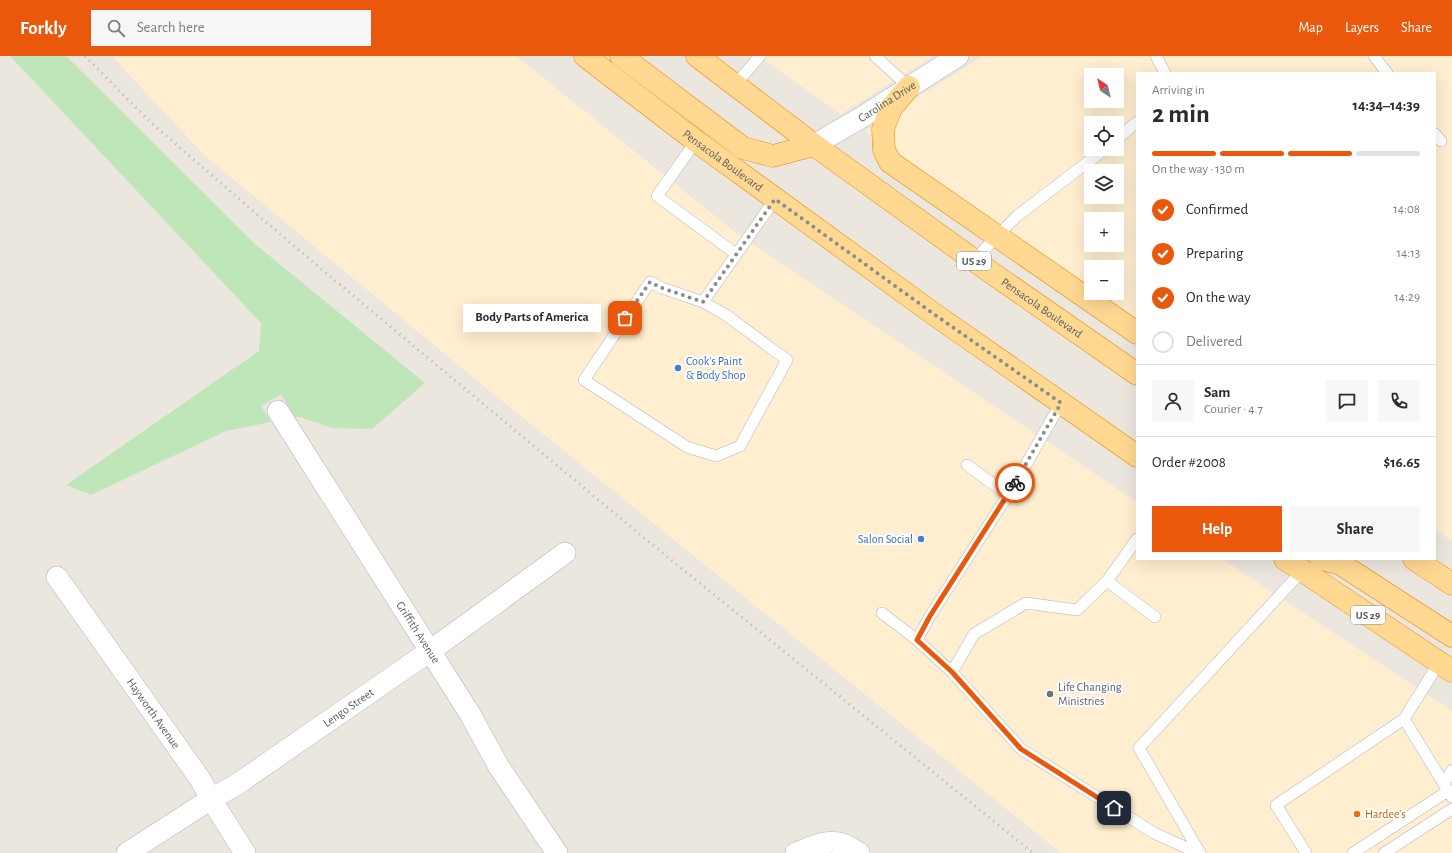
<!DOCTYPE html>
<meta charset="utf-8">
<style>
:root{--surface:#fff;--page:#f7f7f7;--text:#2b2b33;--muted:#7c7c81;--line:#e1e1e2;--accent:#ea580c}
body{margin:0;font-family:"Alegreya Sans",sans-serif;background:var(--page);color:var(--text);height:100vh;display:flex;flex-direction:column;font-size:15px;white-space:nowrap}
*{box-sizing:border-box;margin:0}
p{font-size:13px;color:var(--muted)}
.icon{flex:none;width:22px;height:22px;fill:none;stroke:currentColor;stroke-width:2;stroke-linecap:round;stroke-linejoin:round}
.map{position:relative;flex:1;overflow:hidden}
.sheet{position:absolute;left:1136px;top:16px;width:300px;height:488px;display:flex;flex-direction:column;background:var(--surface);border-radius:0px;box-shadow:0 4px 16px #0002}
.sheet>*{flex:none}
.needle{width:26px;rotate:325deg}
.buttons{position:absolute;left:1084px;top:12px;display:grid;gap:8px}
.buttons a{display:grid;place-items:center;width:40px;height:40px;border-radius:0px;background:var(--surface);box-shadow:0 4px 16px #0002;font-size:20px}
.pin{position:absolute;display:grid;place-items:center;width:34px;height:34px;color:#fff;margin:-17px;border-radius:8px;box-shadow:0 2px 6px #0006}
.courier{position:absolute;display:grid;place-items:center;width:40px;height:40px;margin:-20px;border:3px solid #ea580c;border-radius:50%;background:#fff;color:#222;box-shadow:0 1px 5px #0007}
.bubble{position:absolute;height:28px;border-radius:0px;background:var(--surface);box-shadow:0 4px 16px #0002;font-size:13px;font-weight:700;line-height:28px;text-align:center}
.summary em{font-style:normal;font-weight:700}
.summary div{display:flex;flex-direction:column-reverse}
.summary{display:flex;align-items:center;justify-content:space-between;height:68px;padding:0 16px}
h1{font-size:26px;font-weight:700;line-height:30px}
.bar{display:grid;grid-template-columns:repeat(4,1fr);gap:6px 4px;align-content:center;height:48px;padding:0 16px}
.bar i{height:5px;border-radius:3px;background:var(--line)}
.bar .on{background:var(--accent)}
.bar p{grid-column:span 4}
.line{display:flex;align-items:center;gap:10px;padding:0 16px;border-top:1px solid var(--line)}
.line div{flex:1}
.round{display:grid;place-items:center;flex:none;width:42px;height:42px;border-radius:0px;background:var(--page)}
ol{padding:0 16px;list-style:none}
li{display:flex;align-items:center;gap:12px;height:44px}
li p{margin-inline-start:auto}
li .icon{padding:4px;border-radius:50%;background:var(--accent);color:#fff;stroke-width:4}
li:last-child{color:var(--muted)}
li i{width:22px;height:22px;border:2px solid var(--line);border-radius:50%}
.button{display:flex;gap:8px;margin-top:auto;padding:8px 16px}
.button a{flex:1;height:46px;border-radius:0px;background:var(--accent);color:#fff;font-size:16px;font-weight:700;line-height:46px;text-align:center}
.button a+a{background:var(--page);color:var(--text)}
header{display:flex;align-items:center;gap:24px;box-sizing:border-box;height:56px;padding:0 20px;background:var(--accent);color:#fff}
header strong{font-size:19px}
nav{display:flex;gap:22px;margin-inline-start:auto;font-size:14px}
.search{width:280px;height:36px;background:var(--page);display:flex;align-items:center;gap:10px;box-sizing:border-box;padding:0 14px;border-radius:0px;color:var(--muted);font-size:15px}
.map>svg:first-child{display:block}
.commercial{fill:#ffeed0;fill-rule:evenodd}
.green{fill:#bee6b8}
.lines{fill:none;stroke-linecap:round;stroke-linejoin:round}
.service-casing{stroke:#b1b6bb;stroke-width:12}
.minor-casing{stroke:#b1b6bb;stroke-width:22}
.trunk-casing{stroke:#ea8200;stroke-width:23}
.service{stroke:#fff;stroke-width:11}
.minor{stroke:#fff;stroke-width:21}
.trunk{stroke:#ffd991;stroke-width:22}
.rail{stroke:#b0b1b2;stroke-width:3;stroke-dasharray:1 5;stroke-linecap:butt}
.done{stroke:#8b8d8d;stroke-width:4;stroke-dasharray:0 7.2}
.route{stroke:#ea580c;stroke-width:5}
.shop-dot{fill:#3f7fe0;stroke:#fff;stroke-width:1.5}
.worship-dot{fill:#6b7280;stroke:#fff;stroke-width:1.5}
.food-dot{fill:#e8710a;stroke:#fff;stroke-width:1.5}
.labels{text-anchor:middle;stroke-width:4;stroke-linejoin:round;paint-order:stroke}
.shield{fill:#fff;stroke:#898e90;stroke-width:1}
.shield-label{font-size:11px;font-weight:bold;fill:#575d61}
.street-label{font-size:12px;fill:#575d61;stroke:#fff}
.shop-label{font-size:12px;fill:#366cbe;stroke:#fff;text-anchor:start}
.worship-label{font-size:12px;fill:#5b616d;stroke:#fff;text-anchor:start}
.food-label{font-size:12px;fill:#c56008;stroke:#fff;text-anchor:start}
</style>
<header>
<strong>Forkly</strong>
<div class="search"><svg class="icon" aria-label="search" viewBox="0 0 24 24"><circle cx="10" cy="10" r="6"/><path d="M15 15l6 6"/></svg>Search here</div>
<nav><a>Map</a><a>Layers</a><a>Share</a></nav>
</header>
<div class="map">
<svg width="1452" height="797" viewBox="0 0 1452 797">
<rect width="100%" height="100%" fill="#ece7de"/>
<!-- commercial -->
<path class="commercial" d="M112,0H516L736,177L1137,446V503H1222L1452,655V797H1061L479,326L205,100Z
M758,0H933L841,58Z
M983,0H1452V485L1435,473V17H1137V265L1097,237H1117V211H1091V233L865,75ZM1091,19H1117V45H1091ZM1091,67H1117V93H1091ZM1091,115H1117V141H1091ZM1091,163H1117V189H1091Z"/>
<!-- green -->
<path class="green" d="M10,0H66L255,188L425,327L372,373L332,372L300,361H295L281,338L261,350L271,366L226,375L91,439L66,429L259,295L261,267Z"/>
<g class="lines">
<defs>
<path id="service" d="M875,0L909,31
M1156,0L1165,17
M1374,0L1387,17
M735,29L760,0
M1435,78L1441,85
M1117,83L1137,66
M696,85L657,140L736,198
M974,204L1017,160L1105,93
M703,246L726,259L787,304L740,390L716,400L687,391L584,324L650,226L662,232L703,246L775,143
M967,409L1008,439
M1137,483L1107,525L1077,554L1026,547L974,578L952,616L1021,693L1154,777L1198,797
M1107,525L1155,561
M882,557L917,584L930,560L1015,428L1061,347
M917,584L952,616
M1404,663L1452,741
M1444,728L1452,714
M1200,797L1139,692L1302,515
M1306,797L1276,749L1404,663L1439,607
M1353,797L1448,735
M1384,797L1452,753"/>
<g id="minor">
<path id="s1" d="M814,89L864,60L958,0"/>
<path id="s2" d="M278,355L470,658L499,711L557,797"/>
<path id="s3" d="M57,521L200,723L211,743L245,797"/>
<path id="s4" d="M127,797L211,743L236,729L430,595L565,497"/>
<path d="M796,797C820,787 835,779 859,797"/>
</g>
<g id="trunk">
<path id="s5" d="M585,0L696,85L931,256L1137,400"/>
<path d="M621,0L743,92L773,100L814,89"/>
<path id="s6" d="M697,0L814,89L989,215L1137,318"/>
<path d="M909,31L891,52L883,73L884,94L890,106L1137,277"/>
<path d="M1285,503L1452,615"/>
<path d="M1321,503L1339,507L1452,580"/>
<path d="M1414,503L1452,528"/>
</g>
</defs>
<!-- service casing -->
<use href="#service" class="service-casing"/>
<!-- minor casing -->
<use href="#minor" class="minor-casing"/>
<!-- trunk casing -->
<use href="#trunk" class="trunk-casing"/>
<!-- service -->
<use href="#service" class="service"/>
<!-- minor -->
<use href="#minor" class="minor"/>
<!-- trunk -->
<use href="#trunk" class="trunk"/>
<!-- rail -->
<path class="rail" d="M85,0L147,63L246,149L320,212L649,486L1033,797"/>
</g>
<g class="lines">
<!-- done -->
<path class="done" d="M625,262L650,226L662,232L703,246L775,143L931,256L1061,347L1015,427"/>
<!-- route -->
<path class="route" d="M1015,427L930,560L917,584L952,616L1021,693L1114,752"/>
</g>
<!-- markers -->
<g class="shop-dot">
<circle cx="678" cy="312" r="4"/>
<circle cx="921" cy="483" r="4"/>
</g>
<circle class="worship-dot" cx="1050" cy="638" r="4"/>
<circle class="food-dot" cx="1357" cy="758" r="4"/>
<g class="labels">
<!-- shield labels -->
<g class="shield">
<rect x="957" y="196" width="34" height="18" rx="3"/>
<rect x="1351" y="550" width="34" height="18" rx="3"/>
</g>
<g class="shield-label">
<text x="974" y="209">US 29</text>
<text x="1368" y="563">US 29</text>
</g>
<!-- street labels -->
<g class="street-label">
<text dy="4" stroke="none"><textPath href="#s1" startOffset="85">Carolina Drive</textPath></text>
<text dy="4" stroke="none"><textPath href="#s5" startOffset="173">Pensacola Boulevard</textPath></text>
<text dy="4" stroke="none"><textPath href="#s6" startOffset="427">Pensacola Boulevard</textPath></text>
<text dy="4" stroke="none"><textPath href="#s2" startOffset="262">Griffith Avenue</textPath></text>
<text dy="4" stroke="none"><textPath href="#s4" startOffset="265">Lengo Street</textPath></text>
<text dy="4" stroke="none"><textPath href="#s3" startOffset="167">Hayworth Avenue</textPath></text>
</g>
<!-- shop labels -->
<g class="shop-label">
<text x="686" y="309">Cook's Paint<tspan x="686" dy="14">&amp; Body Shop</tspan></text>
<text x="913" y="487" text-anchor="end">Salon Social</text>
</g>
<!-- worship labels -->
<g class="worship-label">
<text x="1058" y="635">Life Changing<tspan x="1058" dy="14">Ministries</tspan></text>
</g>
<!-- food labels -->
<g class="food-label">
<text x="1365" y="762">Hardee's</text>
</g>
</g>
</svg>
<div class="buttons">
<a><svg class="needle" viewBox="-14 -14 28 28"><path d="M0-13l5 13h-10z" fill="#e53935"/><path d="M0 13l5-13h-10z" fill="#7c7c81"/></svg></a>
<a><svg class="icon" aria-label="locate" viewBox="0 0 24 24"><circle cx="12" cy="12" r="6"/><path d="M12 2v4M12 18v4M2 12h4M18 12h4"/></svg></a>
<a><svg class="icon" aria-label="layers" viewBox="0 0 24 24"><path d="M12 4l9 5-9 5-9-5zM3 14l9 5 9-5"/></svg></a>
<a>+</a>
<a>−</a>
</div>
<div class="pin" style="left:625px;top:262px;background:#ea580c"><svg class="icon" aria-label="bag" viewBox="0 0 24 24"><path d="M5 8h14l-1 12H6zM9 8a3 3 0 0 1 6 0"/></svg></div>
<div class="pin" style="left:1114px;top:752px;background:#1f2937"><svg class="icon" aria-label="home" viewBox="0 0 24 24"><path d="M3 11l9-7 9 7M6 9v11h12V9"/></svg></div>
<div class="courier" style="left:1015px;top:427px"><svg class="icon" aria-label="bike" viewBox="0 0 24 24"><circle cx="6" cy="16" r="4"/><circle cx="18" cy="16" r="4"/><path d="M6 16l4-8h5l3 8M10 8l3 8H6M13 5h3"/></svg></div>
<div class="bubble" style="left:463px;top:248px;width:138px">Body Parts of America</div>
<section class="sheet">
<div class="summary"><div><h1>2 min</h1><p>Arriving in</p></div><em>14:34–14:39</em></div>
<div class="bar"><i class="on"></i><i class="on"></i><i class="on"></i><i></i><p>On the way · 130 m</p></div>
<ol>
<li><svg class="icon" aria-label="check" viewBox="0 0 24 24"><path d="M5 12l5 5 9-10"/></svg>Confirmed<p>14:08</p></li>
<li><svg class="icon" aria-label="check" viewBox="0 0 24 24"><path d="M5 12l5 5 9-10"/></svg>Preparing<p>14:13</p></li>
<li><svg class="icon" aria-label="check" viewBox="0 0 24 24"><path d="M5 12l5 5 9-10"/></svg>On the way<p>14:29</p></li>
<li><i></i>Delivered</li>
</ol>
<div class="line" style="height:72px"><a class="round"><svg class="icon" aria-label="person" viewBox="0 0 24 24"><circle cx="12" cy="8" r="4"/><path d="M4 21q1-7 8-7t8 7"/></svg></a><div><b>Sam</b><p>Courier · 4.7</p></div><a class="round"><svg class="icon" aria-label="chat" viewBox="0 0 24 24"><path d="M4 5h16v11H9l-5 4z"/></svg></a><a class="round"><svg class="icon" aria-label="phone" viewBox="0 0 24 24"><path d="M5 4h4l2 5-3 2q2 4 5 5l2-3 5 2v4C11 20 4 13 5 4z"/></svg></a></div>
<div class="line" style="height:52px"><div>Order #2008</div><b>$16.65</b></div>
<div class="button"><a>Help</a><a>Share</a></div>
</section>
</div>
